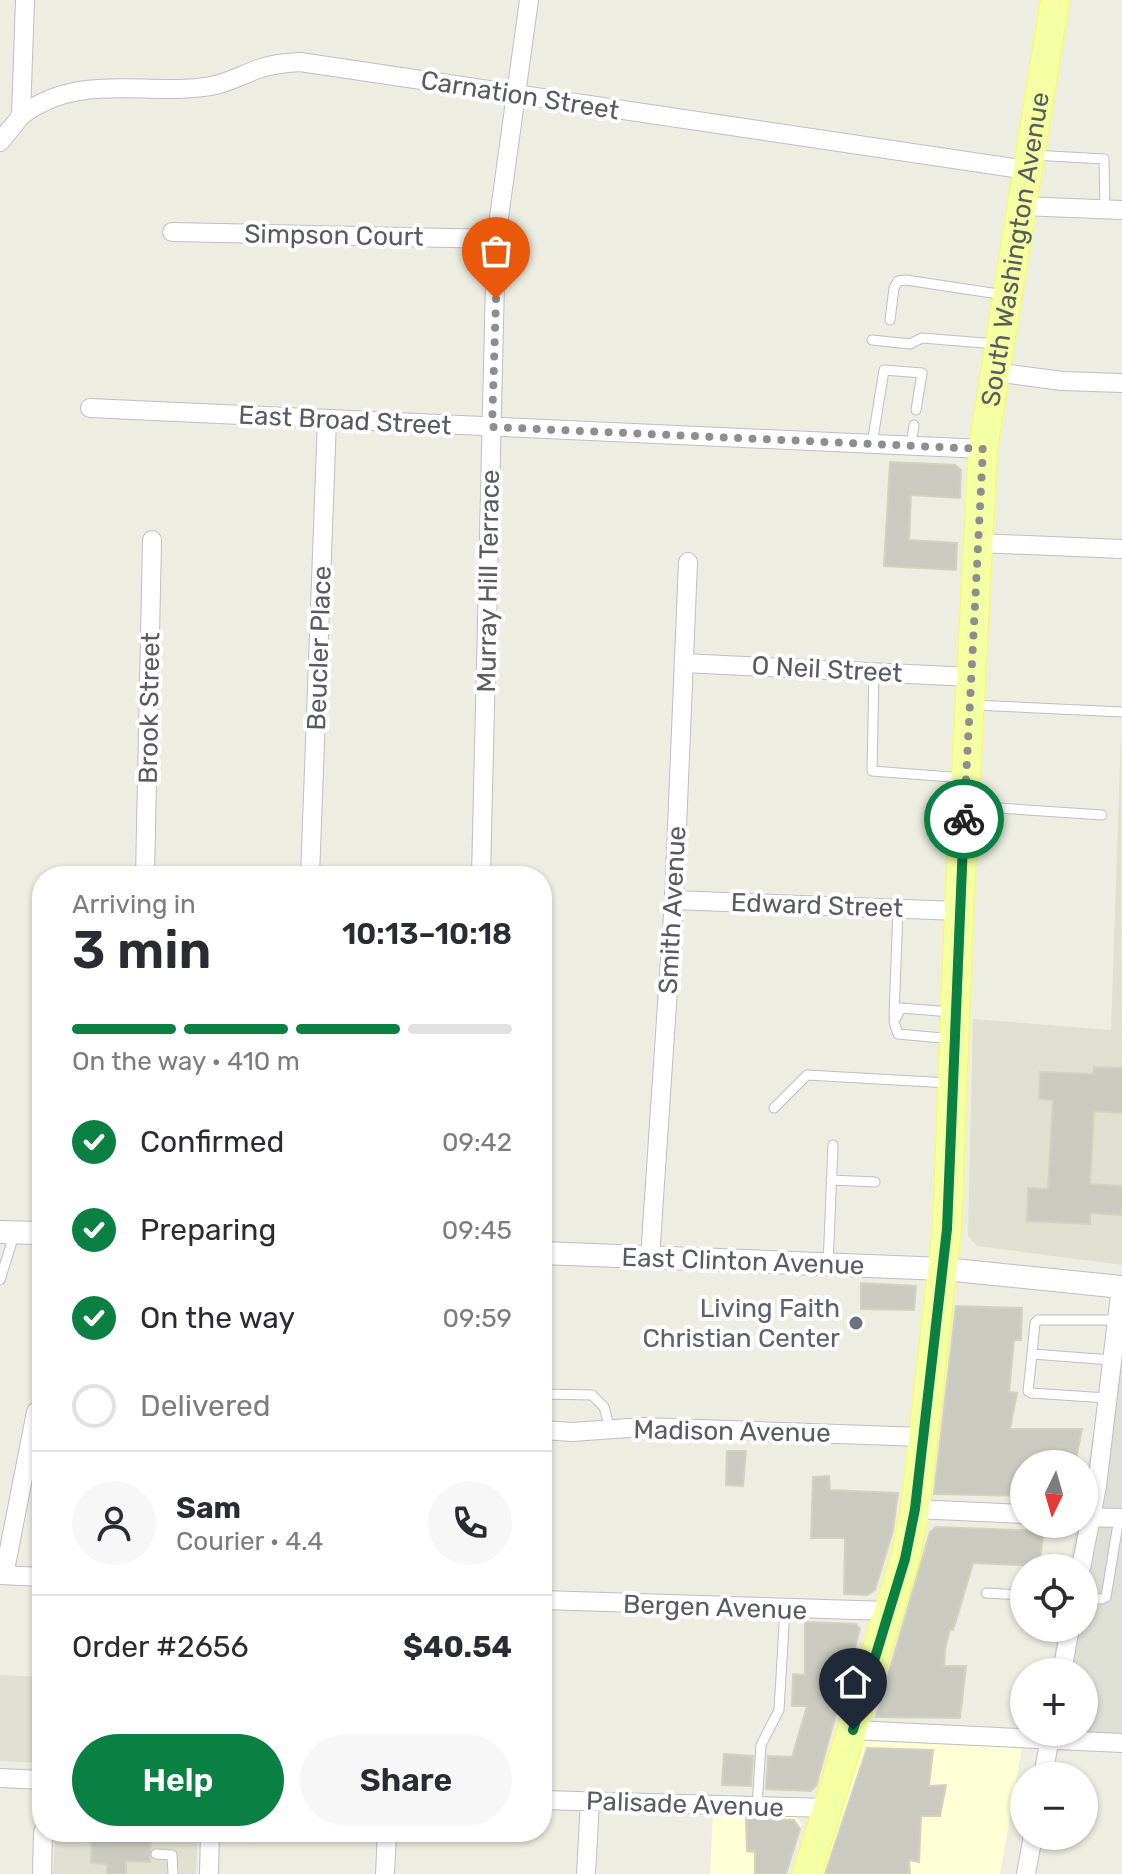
<!DOCTYPE html>
<meta charset="utf-8">
<style>
:root{--surface:#fff;--page:#f7f7f7;--text:#2b2b33;--muted:#7c7c81;--line:#e1e1e2;--accent:#0b8043}
body{margin:0;font-family:Rubik,sans-serif;background:var(--page);color:var(--text);height:100vh;display:flex;flex-direction:column;font-size:30px;white-space:nowrap}
*{box-sizing:border-box;margin:0}
p{font-size:26px;color:var(--muted)}
.icon{flex:none;width:44px;height:44px;fill:none;stroke:currentColor;stroke-width:2;stroke-linecap:round;stroke-linejoin:round}
.map{position:relative;flex:1;overflow:hidden}
.side{position:absolute;left:32px;top:866px;width:520px;height:976px;display:flex;flex-direction:column;background:var(--surface);border-radius:32px;box-shadow:0 2px 6px #0004}
.side>*{flex:none}
.needle{width:52px;rotate:185deg}
.fabs{position:absolute;left:1010px;top:1450px;display:grid;gap:16px}
.fabs a{display:grid;place-items:center;width:88px;height:88px;border-radius:50%;background:var(--surface);box-shadow:0 2px 6px #0004;font-size:40px}
.pin{position:absolute;display:grid;place-items:center;width:68px;height:68px;color:#fff;margin:-82px -34px;border-radius:50% 50% 50% 0;rotate:-45deg;box-shadow:0 0 8px #0007}
.pin .icon{rotate:45deg}
.courier{position:absolute;display:grid;place-items:center;width:80px;height:80px;margin:-40px;border:6px solid #0b8043;border-radius:50%;background:#fff;color:#222;box-shadow:0 2px 10px #0007}
.overview em{font-style:normal;font-weight:600}
.overview div{display:flex;flex-direction:column-reverse}
.overview{display:flex;align-items:center;justify-content:space-between;height:136px;padding:0 40px}
h1{font-size:52px;font-weight:600;line-height:60px}
.bar{display:grid;grid-template-columns:repeat(4,1fr);gap:12px 8px;align-content:center;height:96px;padding:0 40px}
.bar i{height:10px;border-radius:6px;background:var(--line)}
.bar .current{background:var(--accent)}
.bar p{grid-column:span 4}
.line{display:flex;align-items:center;gap:20px;padding:0 40px;border-top:2px solid var(--line)}
.line div{flex:1}
.round{display:grid;place-items:center;flex:none;width:84px;height:84px;border-radius:42px;background:var(--page)}
ol{padding:0 40px;list-style:none}
li{display:flex;align-items:center;gap:24px;height:88px}
li p{margin-inline-start:auto}
li .icon{padding:8px;border-radius:50%;background:var(--accent);color:#fff;stroke-width:4}
li:last-child{color:var(--muted)}
li i{width:44px;height:44px;border:4px solid var(--line);border-radius:50%}
.primary-button{display:flex;gap:16px;margin-top:auto;padding:16px 40px}
.primary-button a{flex:1;height:92px;border-radius:48px;background:var(--accent);color:#fff;font-size:32px;font-weight:600;line-height:92px;text-align:center}
.primary-button a+a{background:var(--page);color:var(--text)}
.map>svg:first-child{display:block}
.commercial{fill:#fdffd4}
.industrial{fill:#dedfd5}
.education{fill:#e0e0d1}
.building{fill:#cbcac0;stroke:#d3d2be;stroke-width:2}
.lines{fill:none;stroke-linecap:round;stroke-linejoin:round}
.service-casing{stroke:#bebec6;stroke-width:11}
.minor-casing{stroke:#bebec6;stroke-width:20}
.tertiary-casing{stroke:#bebec6;stroke-width:24}
.primary-casing{stroke:#fdfb4a;stroke-width:30}
.service{stroke:#fff;stroke-width:9}
.minor{stroke:#fff;stroke-width:18}
.tertiary{stroke:#fff;stroke-width:22}
.primary{stroke:#f5ffa4;stroke-width:28}
.done{stroke:#8d8e8f;stroke-width:8;stroke-dasharray:0 14.4}
.route{stroke:#0b8043;stroke-width:10}
.worship-dot{fill:#6b7280;stroke:#fff;stroke-width:3}
.labels{text-anchor:middle;stroke-width:8;stroke-linejoin:round;paint-order:stroke}
.street-label{font-size:26px;fill:#595b63;stroke:#fff}
.worship-label{font-size:26px;fill:#5b616d;stroke:#fff;text-anchor:end}
</style>
<div class="map">
<svg width="1122" height="1874" viewBox="0 0 1122 1874">
<rect width="100%" height="100%" fill="#edeee1"/>
<!-- commercial -->
<path class="commercial" d="M860,1741L1022,1747L1000,1874H820Z
M713,1812L796,1817L802,1824L786,1874H710Z"/>
<!-- industrial -->
<path class="industrial" d="M1119,1289L1122,1290V1737L1040,1732H1084V1672H1051L1059,1628H1084V1568H1069L1077,1524H1084V1486Z"/>
<!-- education -->
<path class="education" d="M1121,735L1122,1265L977,1246L968,1236L973,1019L1111,1030Z
M0,1675L42,1677V1763L0,1761Z
M55,1832H198L196,1874H53Z"/>
<!-- building -->
<path class="building" d="M890,462L955,465L961,470L960,498L911,495L909,540L957,543L956,570L884,566Z
M1094,1067L1122,1068V1113L1094,1111L1090,1184L1122,1186V1215L1090,1213V1224L1027,1221L1028,1188L1048,1189L1053,1100L1039,1099L1040,1072L1093,1074Z
M861,1283L916,1286L914,1310L861,1309Z
M956,1306L1022,1308L1021,1340H1014L1009,1392L1017,1393L1010,1429H1082L1075,1464H1024V1496L934,1494Z
M727,1451H746L743,1486L726,1485Z
M829,1476L830,1490L898,1493L893,1530L875,1590L867,1595L844,1594L845,1538H811L813,1477Z
M936,1527L1044,1531L1039,1566L973,1563L959,1611L953,1630L950,1629L945,1649L944,1666H966L960,1718L876,1717L930,1532Z
M805,1622L856,1624L860,1629L816,1786L811,1791L766,1789L768,1756L792,1757L807,1706H792L793,1674L805,1675Z
M867,1748L933,1750L929,1786L946,1785L940,1816H921L919,1862L909,1860L910,1874H825Z
M724,1754L753,1756L751,1786L722,1785Z
M746,1818L794,1820L800,1829L786,1874H755V1852L747,1851Z
M92,1832H151L150,1862L126,1861V1874H107V1864L91,1863Z"/>
<g class="lines">
<defs>
<path id="service" d="M1033,155L1104,159L1105,210
M890,320L894,288L898,281L906,280L1005,295
M872,340L910,344L922,338L996,344
M872,444L884,370L922,373L916,410
M911,445L914,425
M874,671L872,771L964,778
M973,705L1122,712
M968,806L1102,815
M951,1012L901,1008L894,1022L898,1034L953,1039
M894,1016L898,908
M774,1108L807,1075L949,1083
M831,1180L875,1182
M828,1265L833,1145
M0,1280L15,1232
M1032,1354L1028,1391L1031,1393L1107,1398
M1112,1360L1032,1354L1035,1323L1038,1320H1116
M542,1394L592,1395L604,1407L610,1429
M986,1593L1024,1595
M1084,1598L1102,1599L1106,1597L1119,1518
M757,1806L761,1745L779,1710L785,1609
M156,1854L172,1855L173,1874"/>
<path id="minor" d="M21,116C78,71 146,97 211,86C228,83 242,75 258,69C272,64 285,63 300,62L1027,170
M0,142L21,116L25,0
M1021,206L1122,210
M172,232L496,239
M995,372L1062,381L1122,383
M90,408L983,449
M978,543L1122,549
M684,663L970,677
M145,876L152,540
M310,876L327,420
M481,876L496,239L529,0
M674,900L959,911
M650,1258L674,900L688,562
M542,1430L572,1432L643,1427L922,1437
M915,1509L1024,1514
M1084,1517L1122,1518
M1081,1568L1097,1486L1121,1287
M0,1575L42,1577
M4,1575L36,1412H42
M542,1600L888,1611
M1062,1672L1070,1628
M853,1730L1122,1743
M1043,1776L1051,1732
M0,1778L42,1780
M542,1800L829,1808
M42,1874L43,1832
M209,1874L210,1832
M385,1874L387,1832
M586,1874L590,1801
M1026,1874L1033,1836"/>
<path id="tertiary" d="M0,1232L42,1233
M542,1253L944,1269L1122,1287"/>
<g id="primary">
<path id="s1" d="M807,1874L905,1559L915,1509L947,1229L959,911L983,449L1055,0"/>
</g>
</defs>
<!-- service casing -->
<use href="#service" class="service-casing"/>
<!-- minor casing -->
<use href="#minor" class="minor-casing"/>
<!-- tertiary casing -->
<use href="#tertiary" class="tertiary-casing"/>
<!-- primary casing -->
<use href="#primary" class="primary-casing"/>
<!-- service -->
<use href="#service" class="service"/>
<!-- minor -->
<use href="#minor" class="minor"/>
<!-- tertiary -->
<use href="#tertiary" class="tertiary"/>
<!-- primary -->
<use href="#primary" class="primary"/>
</g>
<g class="lines">
<!-- done -->
<path class="done" d="M496,299L492,427L983,449L964,819"/>
<!-- route -->
<path class="route" d="M853,1730L905,1559L915,1509L947,1229L964,819"/>
</g>
<!-- markers -->
<circle class="worship-dot" cx="856" cy="1323" r="8"/>
<g class="labels">
<!-- street labels -->
<g class="street-label">
<text transform="translate(520 95) rotate(9)" y="9">Carnation Street</text>
<text transform="translate(334 235) rotate(1)" y="9">Simpson Court</text>
<text dy="9" stroke="none"><textPath href="#s1" startOffset="1646">South Washington Avenue</textPath></text>
<text transform="translate(345 420) rotate(3)" y="9">East Broad Street</text>
<text transform="translate(488 581) rotate(-89)" y="9">Murray Hill Terrace</text>
<text transform="translate(319 648) rotate(-88)" y="9">Beucler Place</text>
<text transform="translate(827 669) rotate(3)" y="9">O Neil Street</text>
<text transform="translate(149 708) rotate(-89)" y="9">Brook Street</text>
<text transform="translate(817 905) rotate(2)" y="9">Edward Street</text>
<text transform="translate(672 910) rotate(-87)" y="9">Smith Avenue</text>
<text transform="translate(743 1261) rotate(2)" y="9">East Clinton Avenue</text>
<text transform="translate(732 1431) rotate(1)" y="9">Madison Avenue</text>
<text transform="translate(715 1607) rotate(2)" y="9">Bergen Avenue</text>
<text transform="translate(685 1804) rotate(2)" y="9">Palisade Avenue</text>
</g>
<!-- worship labels -->
<g class="worship-label">
<text x="840" y="1317">Living Faith<tspan x="840" dy="30">Christian Center</tspan></text>
</g>
</g>
</svg>
<div class="fabs">
<a><svg class="needle" viewBox="-14 -14 28 28"><path d="M0-13l5 13h-10z" fill="#e53935"/><path d="M0 13l5-13h-10z" fill="#7c7c81"/></svg></a>
<a><svg class="icon" aria-label="locate" viewBox="0 0 24 24"><circle cx="12" cy="12" r="6"/><path d="M12 2v4M12 18v4M2 12h4M18 12h4"/></svg></a>
<a>+</a>
<a>−</a>
</div>
<div class="pin" style="left:496px;top:299px;background:#ea580c"><svg class="icon" aria-label="bag" viewBox="0 0 24 24"><path d="M5 8h14l-1 12H6zM9 8a3 3 0 0 1 6 0"/></svg></div>
<div class="pin" style="left:853px;top:1730px;background:#1f2937"><svg class="icon" aria-label="home" viewBox="0 0 24 24"><path d="M3 11l9-7 9 7M6 9v11h12V9"/></svg></div>
<div class="courier" style="left:964px;top:819px"><svg class="icon" aria-label="bike" viewBox="0 0 24 24"><circle cx="6" cy="16" r="4"/><circle cx="18" cy="16" r="4"/><path d="M6 16l4-8h5l3 8M10 8l3 8H6M13 5h3"/></svg></div>
<section class="side">
<div class="overview"><div><h1>3 min</h1><p>Arriving in</p></div><em>10:13–10:18</em></div>
<div class="bar"><i class="current"></i><i class="current"></i><i class="current"></i><i></i><p>On the way · 410 m</p></div>
<ol>
<li><svg class="icon" aria-label="check" viewBox="0 0 24 24"><path d="M5 12l5 5 9-10"/></svg>Confirmed<p>09:42</p></li>
<li><svg class="icon" aria-label="check" viewBox="0 0 24 24"><path d="M5 12l5 5 9-10"/></svg>Preparing<p>09:45</p></li>
<li><svg class="icon" aria-label="check" viewBox="0 0 24 24"><path d="M5 12l5 5 9-10"/></svg>On the way<p>09:59</p></li>
<li><i></i>Delivered</li>
</ol>
<div class="line" style="height:144px"><a class="round"><svg class="icon" aria-label="person" viewBox="0 0 24 24"><circle cx="12" cy="8" r="4"/><path d="M4 21q1-7 8-7t8 7"/></svg></a><div><b>Sam</b><p>Courier · 4.4</p></div><a class="round"><svg class="icon" aria-label="phone" viewBox="0 0 24 24"><path d="M5 4h4l2 5-3 2q2 4 5 5l2-3 5 2v4C11 20 4 13 5 4z"/></svg></a></div>
<div class="line" style="height:104px"><div>Order #2656</div><b>$40.54</b></div>
<div class="primary-button"><a>Help</a><a>Share</a></div>
</section>
</div>
